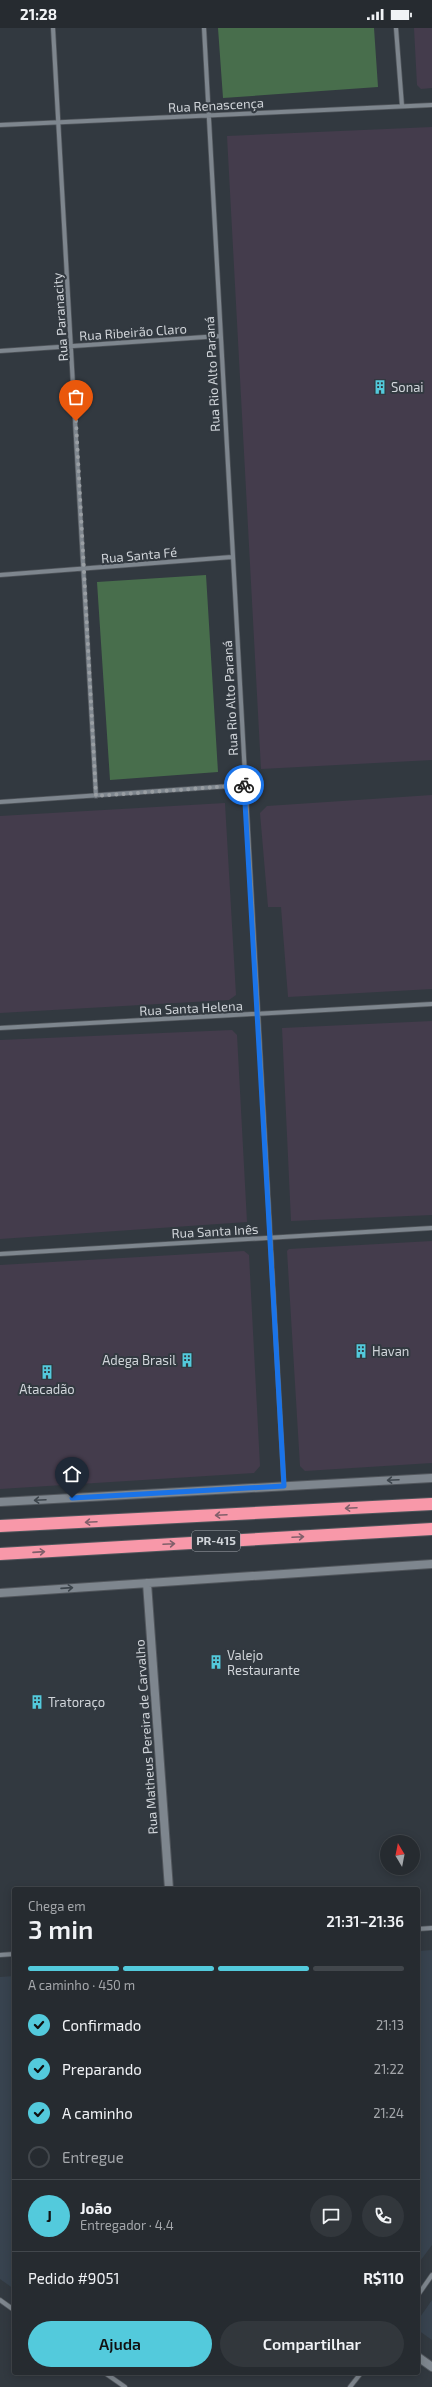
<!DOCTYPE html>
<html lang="pt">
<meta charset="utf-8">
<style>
:root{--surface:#262b30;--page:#32373c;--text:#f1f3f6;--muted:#a4a7ab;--line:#42474c;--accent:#53cadc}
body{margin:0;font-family:"Exo 2",sans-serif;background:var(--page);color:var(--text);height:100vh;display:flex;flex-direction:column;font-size:15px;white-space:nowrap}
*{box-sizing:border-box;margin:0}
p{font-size:13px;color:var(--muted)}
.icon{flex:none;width:22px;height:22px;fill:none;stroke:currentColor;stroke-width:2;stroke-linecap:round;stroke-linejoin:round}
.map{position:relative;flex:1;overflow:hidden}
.drawer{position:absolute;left:12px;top:1859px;width:408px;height:488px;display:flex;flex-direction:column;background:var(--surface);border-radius:4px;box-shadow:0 2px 10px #0003,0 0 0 1px var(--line)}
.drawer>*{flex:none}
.needle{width:26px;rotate:350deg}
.buttons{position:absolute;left:380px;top:1807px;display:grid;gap:8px}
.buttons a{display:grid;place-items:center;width:40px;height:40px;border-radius:50%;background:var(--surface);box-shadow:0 2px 10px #0003,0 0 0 1px var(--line);font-size:20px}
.pin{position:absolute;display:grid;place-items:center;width:34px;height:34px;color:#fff;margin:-41px -17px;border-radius:50% 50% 50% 0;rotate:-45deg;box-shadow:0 0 4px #0007}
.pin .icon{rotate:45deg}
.courier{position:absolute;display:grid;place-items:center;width:40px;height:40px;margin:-20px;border:3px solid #1a73e8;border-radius:50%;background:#fff;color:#222;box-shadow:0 1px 5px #0007}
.overview em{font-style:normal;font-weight:600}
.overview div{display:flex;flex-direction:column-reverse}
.overview{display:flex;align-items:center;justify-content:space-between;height:68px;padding:0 16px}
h1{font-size:26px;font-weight:600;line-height:30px}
.bar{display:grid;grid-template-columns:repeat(4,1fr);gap:6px 4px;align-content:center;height:48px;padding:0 16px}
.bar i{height:5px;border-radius:3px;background:var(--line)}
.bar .selected{background:var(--accent)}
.bar p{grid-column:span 4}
.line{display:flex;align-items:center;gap:10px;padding:0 16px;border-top:1px solid var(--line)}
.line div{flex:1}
.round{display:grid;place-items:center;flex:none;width:42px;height:42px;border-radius:21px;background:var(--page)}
ol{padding:0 16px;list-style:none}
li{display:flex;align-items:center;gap:12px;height:44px}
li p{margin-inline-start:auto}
li .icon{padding:4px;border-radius:50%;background:var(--accent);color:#111;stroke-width:4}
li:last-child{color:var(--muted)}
li i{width:22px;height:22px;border:2px solid var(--line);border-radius:50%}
.primary-button{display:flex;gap:8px;margin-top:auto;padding:8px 16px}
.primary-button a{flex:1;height:46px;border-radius:24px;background:var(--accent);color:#111;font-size:16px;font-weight:600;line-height:46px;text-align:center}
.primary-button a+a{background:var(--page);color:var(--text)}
.status{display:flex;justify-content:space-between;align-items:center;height:28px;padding:0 20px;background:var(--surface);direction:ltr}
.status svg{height:11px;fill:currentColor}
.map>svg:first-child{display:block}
.built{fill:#38434f}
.industrial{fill:#443c4c}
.green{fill:#486e4c}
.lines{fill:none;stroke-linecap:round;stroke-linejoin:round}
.street-casing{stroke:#51565c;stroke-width:5.5}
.secondary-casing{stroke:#51565c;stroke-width:10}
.highway-casing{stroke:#51565c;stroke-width:14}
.street{stroke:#7e868e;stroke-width:4}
.secondary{stroke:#7e868e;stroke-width:8}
.highway{stroke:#f898a9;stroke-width:12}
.oneway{stroke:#3d454c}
.oneway2{stroke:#815f6a}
.done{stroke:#999ea3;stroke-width:4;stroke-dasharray:0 7.2}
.route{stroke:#1a73e8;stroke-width:5}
.labels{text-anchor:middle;stroke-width:4;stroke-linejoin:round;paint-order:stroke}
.shield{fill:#323940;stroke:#a1a6ab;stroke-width:1}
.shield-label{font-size:12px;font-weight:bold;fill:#d0d4d9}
.street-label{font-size:13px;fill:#d0d4d9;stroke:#323940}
.poi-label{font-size:13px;fill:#d0d4d9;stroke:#323940;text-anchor:start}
</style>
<div class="status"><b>21:28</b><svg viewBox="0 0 49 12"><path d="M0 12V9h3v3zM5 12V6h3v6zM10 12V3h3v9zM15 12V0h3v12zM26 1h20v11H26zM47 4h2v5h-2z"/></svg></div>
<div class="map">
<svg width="432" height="2359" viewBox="0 0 432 2359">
<rect width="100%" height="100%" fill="#323940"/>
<!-- built -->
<path class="built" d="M432,1922V2217L418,2236V1923Z
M14,1948V2261L0,2251V1949Z
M432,2272V2312L418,2302V2292Z"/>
<!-- industrial -->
<path class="industrial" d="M414,0H432V60L421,61L417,57Z
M432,99V732L261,741L227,108Z
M432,767V961L288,969L281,879H268L260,785L267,778Z
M225,775L236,967L229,972L0,985V788Z
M432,993V1187L291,1193L282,1000Z
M232,1002L237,1007L247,1194L0,1211V1012Z
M432,1213V1435L305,1443L300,1438L287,1223L289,1221Z
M244,1223L249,1227L260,1438L254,1445L0,1461V1237Z"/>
<!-- green -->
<path class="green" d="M218,0H374L378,59L223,70Z
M206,547L218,744L110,752L97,554Z"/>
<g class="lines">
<defs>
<path id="street" d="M53,0L96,768
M204,0L284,1458
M396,0L402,78
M0,97L432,77
M0,323L220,308
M0,547L232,529
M0,774L245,757
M0,1000L432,976
M0,1226L432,1200
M418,1901L432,1900
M0,1927L14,1926
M418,2267L432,2247
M0,2272L14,2282
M105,2345L125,2359
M350,2359L361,2345"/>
<path id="secondary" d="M0,1474L432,1450
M147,1555L169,1861
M0,1565L432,1536
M418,2329L432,2339"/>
<path id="highway" d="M0,1498L432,1476
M0,1526L432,1501"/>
</defs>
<!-- street casing -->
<use href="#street" class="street-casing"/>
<!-- secondary casing -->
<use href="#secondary" class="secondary-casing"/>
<!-- highway casing -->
<use href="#highway" class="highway-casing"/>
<!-- street -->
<use href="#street" class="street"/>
<!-- secondary -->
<use href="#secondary" class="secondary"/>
<!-- highway -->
<use href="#highway" class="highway"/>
</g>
<!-- one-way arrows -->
<defs><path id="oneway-shaft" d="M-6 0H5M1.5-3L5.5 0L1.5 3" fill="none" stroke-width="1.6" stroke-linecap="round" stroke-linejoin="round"/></defs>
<g class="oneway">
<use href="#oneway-shaft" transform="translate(393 1452) rotate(177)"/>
<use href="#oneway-shaft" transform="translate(40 1472) rotate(177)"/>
<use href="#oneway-shaft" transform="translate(67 1560) rotate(-4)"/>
</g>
<g class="oneway2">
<use href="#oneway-shaft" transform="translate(351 1480) rotate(177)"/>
<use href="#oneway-shaft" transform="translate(221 1487) rotate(177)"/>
<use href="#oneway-shaft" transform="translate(91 1494) rotate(177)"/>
<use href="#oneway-shaft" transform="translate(298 1509) rotate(-3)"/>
<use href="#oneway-shaft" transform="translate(169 1516) rotate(-3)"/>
<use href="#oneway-shaft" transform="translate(39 1524) rotate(-4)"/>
</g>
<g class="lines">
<!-- done -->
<path class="done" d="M76,393L96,768L244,757"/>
<!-- route -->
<path class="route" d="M72,1470L284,1458L244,757"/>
</g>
<!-- icons -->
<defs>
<symbol id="building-bare" viewBox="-9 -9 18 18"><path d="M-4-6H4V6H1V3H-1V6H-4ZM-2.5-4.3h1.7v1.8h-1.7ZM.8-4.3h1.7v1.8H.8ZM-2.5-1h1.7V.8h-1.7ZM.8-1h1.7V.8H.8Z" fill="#53cadc" stroke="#323940" stroke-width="2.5" paint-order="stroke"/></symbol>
</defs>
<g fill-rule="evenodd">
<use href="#building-bare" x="370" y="349" width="20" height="20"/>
<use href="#building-bare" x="351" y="1313" width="20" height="20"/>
<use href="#building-bare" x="177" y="1322" width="20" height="20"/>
<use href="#building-bare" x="37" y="1334" width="20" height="20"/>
<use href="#building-bare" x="206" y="1624" width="20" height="20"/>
<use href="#building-bare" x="27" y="1664" width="20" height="20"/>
</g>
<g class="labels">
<!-- shield labels -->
<rect class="shield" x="192" y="1503" width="48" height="20" rx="3"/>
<g class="shield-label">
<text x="216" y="1517">PR-415</text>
</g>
<!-- street labels -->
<g class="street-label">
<text transform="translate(216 77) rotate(-3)" y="5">Rua Renascença</text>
<text transform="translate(60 289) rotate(-94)" y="5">Rua Paranacity</text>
<text transform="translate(133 304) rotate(-4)" y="5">Rua Ribeirão Claro</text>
<text transform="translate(212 346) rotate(-93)" y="5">Rua Rio Alto Paraná</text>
<text transform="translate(139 527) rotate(-5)" y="5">Rua Santa Fé</text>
<text transform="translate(230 670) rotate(-93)" y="5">Rua Rio Alto Paraná</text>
<text transform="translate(191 980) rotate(-3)" y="5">Rua Santa Helena</text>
<text transform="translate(215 1203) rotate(-3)" y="5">Rua Santa Inês</text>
<text transform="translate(146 1709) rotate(-94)" y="5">Rua Matheus Pereira de Carvalho</text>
</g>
<!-- poi labels -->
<g class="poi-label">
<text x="391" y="364">Sonai</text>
<text x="372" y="1328">Havan</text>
<text x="176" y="1337" text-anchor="end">Adega Brasil</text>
<text x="47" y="1366" text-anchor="middle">Atacadão</text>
<text x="227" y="1632">Valejo<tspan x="227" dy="15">Restaurante</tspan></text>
<text x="48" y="1679">Tratoraço</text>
</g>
</g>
</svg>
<div class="buttons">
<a><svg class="needle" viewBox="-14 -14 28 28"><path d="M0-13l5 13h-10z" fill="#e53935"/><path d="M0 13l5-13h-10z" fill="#a4a7ab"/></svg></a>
</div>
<div class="pin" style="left:76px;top:393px;background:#ea580c"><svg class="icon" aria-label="bag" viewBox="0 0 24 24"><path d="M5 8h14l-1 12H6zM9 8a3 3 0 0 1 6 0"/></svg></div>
<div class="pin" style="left:72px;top:1470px;background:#1f2937"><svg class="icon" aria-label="home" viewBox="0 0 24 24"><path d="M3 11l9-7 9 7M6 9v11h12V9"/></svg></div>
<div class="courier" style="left:244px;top:757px"><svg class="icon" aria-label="bike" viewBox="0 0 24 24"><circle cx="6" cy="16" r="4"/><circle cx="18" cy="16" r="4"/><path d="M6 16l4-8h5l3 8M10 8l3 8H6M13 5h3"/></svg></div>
<section class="drawer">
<div class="overview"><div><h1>3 min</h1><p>Chega em</p></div><em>21:31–21:36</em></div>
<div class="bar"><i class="selected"></i><i class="selected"></i><i class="selected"></i><i></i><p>A caminho · 450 m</p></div>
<ol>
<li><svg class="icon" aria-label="check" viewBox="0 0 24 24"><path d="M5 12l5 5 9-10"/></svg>Confirmado<p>21:13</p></li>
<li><svg class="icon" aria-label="check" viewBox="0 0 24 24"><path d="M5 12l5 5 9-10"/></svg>Preparando<p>21:22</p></li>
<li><svg class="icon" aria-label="check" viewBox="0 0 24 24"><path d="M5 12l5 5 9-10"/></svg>A caminho<p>21:24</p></li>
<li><i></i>Entregue</li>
</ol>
<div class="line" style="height:72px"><b class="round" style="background:var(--accent);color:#111">J</b><div><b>João</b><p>Entregador · 4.4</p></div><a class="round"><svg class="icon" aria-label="chat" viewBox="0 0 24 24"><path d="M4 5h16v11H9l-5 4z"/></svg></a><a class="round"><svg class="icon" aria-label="phone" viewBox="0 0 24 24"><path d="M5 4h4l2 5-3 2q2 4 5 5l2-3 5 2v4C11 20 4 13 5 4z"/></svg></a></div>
<div class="line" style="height:52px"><div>Pedido #9051</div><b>R$110</b></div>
<div class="primary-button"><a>Ajuda</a><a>Compartilhar</a></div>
</section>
</div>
